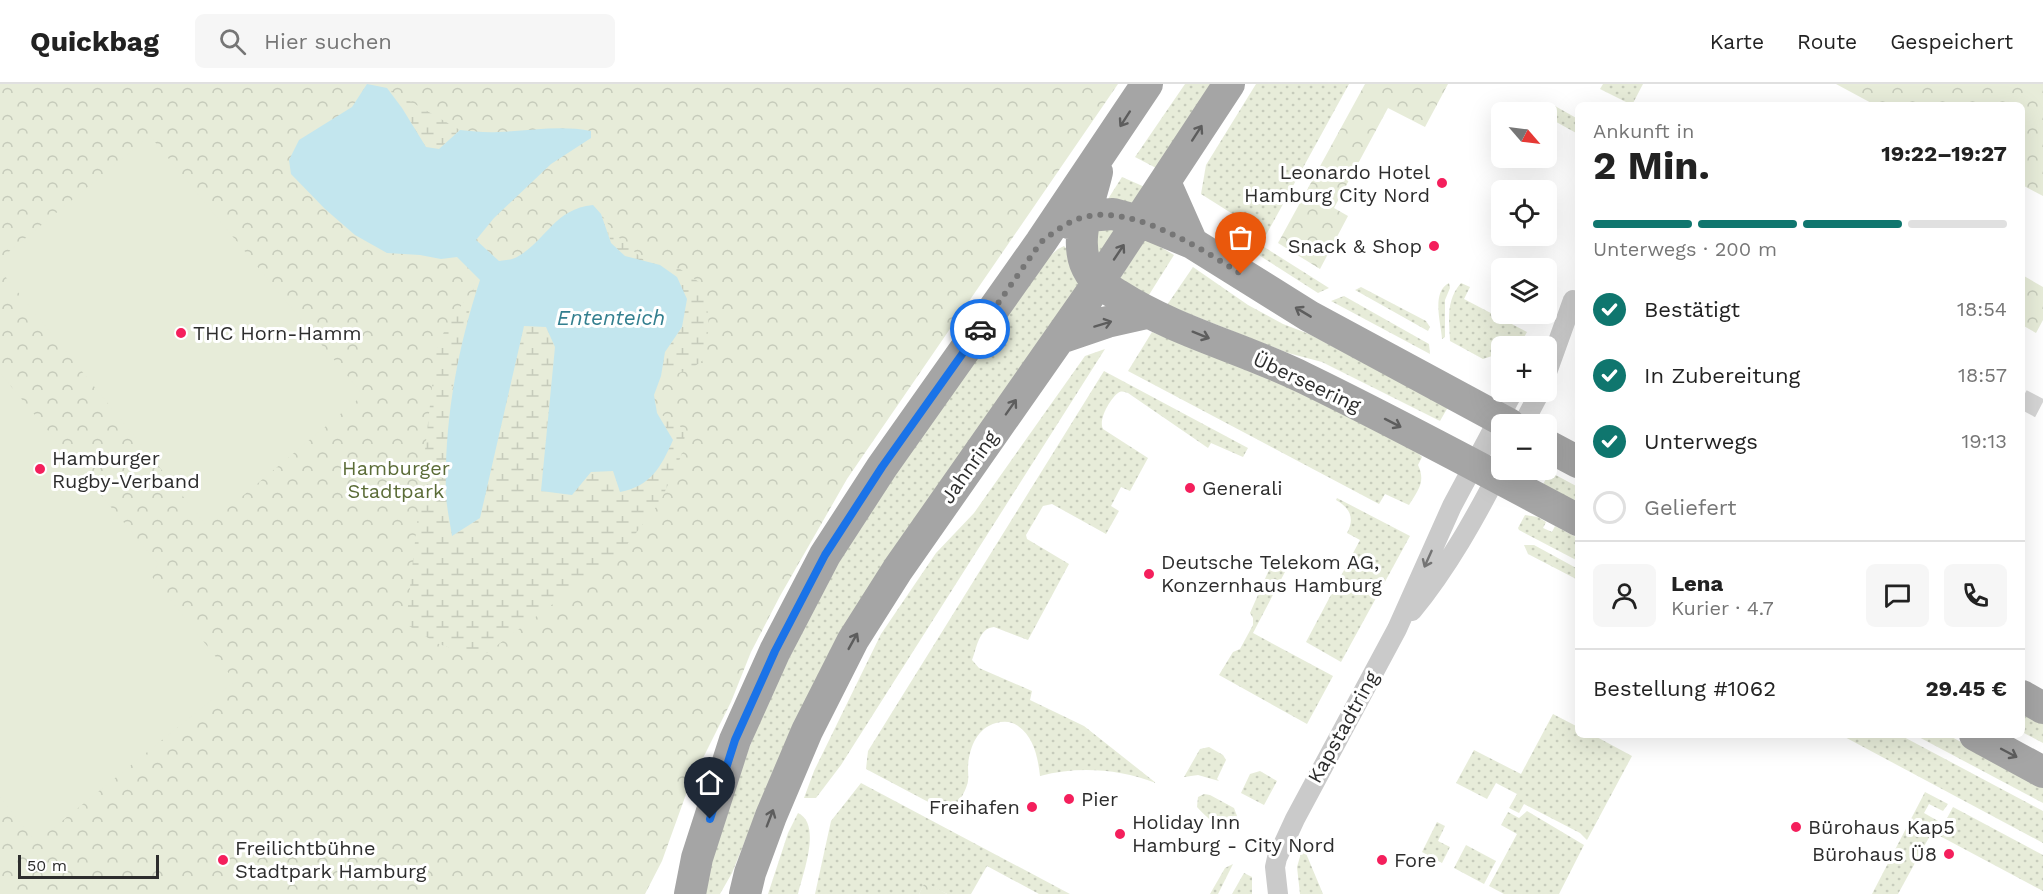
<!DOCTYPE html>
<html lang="de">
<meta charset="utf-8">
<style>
:root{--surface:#fff;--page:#f6f6f6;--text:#222;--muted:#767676;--line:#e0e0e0;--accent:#0f766e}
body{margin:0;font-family:"Work Sans",sans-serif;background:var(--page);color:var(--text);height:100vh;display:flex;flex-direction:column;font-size:22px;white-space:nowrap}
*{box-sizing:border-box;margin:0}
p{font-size:20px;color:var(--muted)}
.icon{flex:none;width:33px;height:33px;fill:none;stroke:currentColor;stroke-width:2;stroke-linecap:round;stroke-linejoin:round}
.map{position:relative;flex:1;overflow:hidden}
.panel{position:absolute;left:1575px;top:18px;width:450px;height:636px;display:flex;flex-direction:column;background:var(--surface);border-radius:9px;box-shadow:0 6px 24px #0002}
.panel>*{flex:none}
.needle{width:39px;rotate:118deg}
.buttons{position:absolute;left:1491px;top:18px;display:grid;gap:12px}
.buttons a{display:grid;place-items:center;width:66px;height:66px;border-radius:9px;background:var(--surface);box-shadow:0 6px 24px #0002;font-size:30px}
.scale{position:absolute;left:18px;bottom:15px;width:141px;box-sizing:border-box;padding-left:6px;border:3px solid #2d2d2d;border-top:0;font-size:16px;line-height:21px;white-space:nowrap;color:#2d2d2d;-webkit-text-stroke:4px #fff;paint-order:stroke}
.pin{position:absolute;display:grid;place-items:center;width:51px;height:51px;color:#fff;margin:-62px -26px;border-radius:50% 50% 50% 0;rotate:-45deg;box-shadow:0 0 6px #0007}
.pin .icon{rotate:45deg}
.courier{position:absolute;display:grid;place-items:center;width:60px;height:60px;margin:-30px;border:4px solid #1a73e8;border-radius:50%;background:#fff;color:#222;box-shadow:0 2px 8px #0007}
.headline em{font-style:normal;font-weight:700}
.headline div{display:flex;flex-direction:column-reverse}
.headline{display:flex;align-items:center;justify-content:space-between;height:102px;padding:0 18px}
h1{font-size:39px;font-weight:700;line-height:45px}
.bar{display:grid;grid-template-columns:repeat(4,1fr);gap:9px 6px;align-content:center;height:72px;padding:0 18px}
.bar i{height:8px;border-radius:4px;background:var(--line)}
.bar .current{background:var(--accent)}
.bar p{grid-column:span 4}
.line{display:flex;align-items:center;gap:15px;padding:0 18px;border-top:2px solid var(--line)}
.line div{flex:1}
.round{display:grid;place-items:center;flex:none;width:63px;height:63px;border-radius:9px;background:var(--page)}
ol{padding:0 18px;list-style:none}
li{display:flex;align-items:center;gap:18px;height:66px}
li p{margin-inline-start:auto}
li .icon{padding:6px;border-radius:50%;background:var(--accent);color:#fff;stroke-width:4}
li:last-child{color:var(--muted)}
li i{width:33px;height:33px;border:3px solid var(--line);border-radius:50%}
header{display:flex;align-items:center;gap:36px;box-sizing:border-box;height:84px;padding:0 30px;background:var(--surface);border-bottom:2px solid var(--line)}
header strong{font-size:28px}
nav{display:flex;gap:33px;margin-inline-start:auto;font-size:21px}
.search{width:420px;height:54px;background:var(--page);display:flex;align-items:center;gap:15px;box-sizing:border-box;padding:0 21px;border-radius:9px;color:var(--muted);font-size:22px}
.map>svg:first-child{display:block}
.grass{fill:url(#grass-dots)}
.forest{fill:url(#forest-crowns)}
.wetland{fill:url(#wetland-marsh)}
.pitch{fill:#e7ecd9}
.water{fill:#c3e6ee}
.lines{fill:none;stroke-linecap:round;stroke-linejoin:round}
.minor-tunnel{stroke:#d5d5d5;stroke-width:20;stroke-dasharray:20 10;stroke-linecap:butt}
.minor{stroke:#cacaca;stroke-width:20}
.primary{stroke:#a5a5a5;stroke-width:32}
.oneway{stroke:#5d5d5d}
.oneway2{stroke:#747474}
.done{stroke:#767676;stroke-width:6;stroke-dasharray:0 10.8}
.route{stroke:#1a73e8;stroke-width:8}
.poi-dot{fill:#f41f5c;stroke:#fff;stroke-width:2}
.labels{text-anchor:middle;stroke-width:6;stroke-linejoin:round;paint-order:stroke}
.poi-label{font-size:20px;fill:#2d2d2d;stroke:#fff;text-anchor:start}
.street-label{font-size:20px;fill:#2d2d2d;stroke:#fff}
.park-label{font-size:20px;fill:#5b6c37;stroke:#fff}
.water-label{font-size:21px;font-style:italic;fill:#337f8f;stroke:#fff}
</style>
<header>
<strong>Quickbag</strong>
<div class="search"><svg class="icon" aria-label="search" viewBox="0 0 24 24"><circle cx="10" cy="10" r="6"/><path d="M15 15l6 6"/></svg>Hier suchen</div>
<nav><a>Karte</a><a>Route</a><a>Gespeichert</a></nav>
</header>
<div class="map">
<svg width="2043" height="810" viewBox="0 0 2043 810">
<defs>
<pattern id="grass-dots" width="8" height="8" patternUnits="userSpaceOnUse" patternTransform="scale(1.5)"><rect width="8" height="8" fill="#e7ecd9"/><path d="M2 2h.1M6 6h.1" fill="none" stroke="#c6cbbb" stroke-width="1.8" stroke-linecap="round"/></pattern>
<pattern id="forest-crowns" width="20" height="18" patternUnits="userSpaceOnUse" patternTransform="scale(1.5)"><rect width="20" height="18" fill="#e7ecd9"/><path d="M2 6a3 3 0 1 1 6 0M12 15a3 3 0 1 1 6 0" fill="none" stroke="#c6cbbb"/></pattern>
<pattern id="wetland-marsh" width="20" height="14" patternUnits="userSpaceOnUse" patternTransform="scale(1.5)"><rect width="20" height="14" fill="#e7ecd9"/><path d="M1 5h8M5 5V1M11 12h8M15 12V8" fill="none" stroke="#c6cbbb"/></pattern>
</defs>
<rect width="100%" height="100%" fill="#fff"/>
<!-- grass -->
<path class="grass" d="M1185,0H1213L1158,85L1135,73Z
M1256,0H1349L1266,151L1201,110L1206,81Z
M1603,0H1643L1632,21L1600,5Z
M1555,22L1578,35V50L1549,34Z
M1122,93L1147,104L1134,121L1108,115Z
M1223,137L1329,204L1318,209L1218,145L1219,140Z
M1096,144L1118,145L1099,174L1094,163Z
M1146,154L1174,171L1147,214L1117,199Z
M1064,162L1068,166L1082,198L774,685L732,789L720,810H699L743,680L765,623L828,496L868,428L1042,179L1058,165Z
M1193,183L1248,221L1283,240L1309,250L1448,323L1440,337L1322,278L1288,269L1167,221Z
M1449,199L1450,204L1445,216V253L1442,255C1441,239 1431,208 1449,199Z
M1461,199L1470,203L1464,215L1527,248L1519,262H1502L1501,269L1483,275L1450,257C1449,235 1446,216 1461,199Z
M1361,203L1426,237L1430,243L1428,247L1355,206Z
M1344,212L1429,260L1430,270L1331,217Z
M1152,248L1260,290L1330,322L1416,367L1422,373L1418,381C1426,398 1418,406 1409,421L1385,410L1379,420L1128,287Z
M1105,265L841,681L816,714H804L814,687L881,550L936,469L974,429L1085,272Z
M1104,287L1248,364L1243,373L1211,359L1208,364L1128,309C1124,308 1122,306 1118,309C1110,315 1098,336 1103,345L1148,374L1130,407L1121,403L1111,422L1119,427L1106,450L1052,420L1043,422L1026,451L1027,455L1069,480L1028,556L994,543C979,544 977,563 972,576L979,584L1032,607L1030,616L1084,642L1156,699C1118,685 1079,682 1040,692C1038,674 1034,653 1018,642C1011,637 1004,637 996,639C977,644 969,664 968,683C968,689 969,696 967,701C964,711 956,721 951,730L866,685L868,667Z
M1550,388L1578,403V421L1542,402Z
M1337,414L1410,452L1341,578L1306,558L1360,456L1347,449C1355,434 1350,424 1336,416Z
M1525,431L1538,433L1546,438L1543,444L1552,448L1555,442L1576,453L1578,477L1519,446L1518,444Z
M1524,461H1534L1578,485V496L1528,470Z
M1272,479L1286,486L1253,549L1333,592L1307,640L1219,591L1233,568L1240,565L1253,541V534L1250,529Z
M2022,629L2043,640V659L2022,648Z
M1553,630L1578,643V651H1593L1632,672L1587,756L1580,749L1524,720L1519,729L1509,724L1517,710L1496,699L1487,715L1456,699L1474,666L1521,690Z
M1841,651H1900L2043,727V759Z
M1915,651H1948L2043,702V719Z
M1209,663L1223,671L1226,676L1217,695L1219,697L1198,691L1184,693L1200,665Z
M1260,687L1277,697L1264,721L1241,709L1250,690Z
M861,699L1070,810H1039L987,782L971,810H947L925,799L919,810H815L831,737Z
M1925,708L1948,720L1943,727L1929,720L1924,729L1938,737L1898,810H1872Z
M1204,710L1210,711L1234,724L1237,732C1225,752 1209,736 1197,723L1198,713Z
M1953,723L2043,771V807L1938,751Z
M1527,727L1584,761L1559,810H1504L1489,802L1517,750L1501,741L1508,728L1519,734Z
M798,729C822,740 803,789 798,810H768L788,749Z
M1437,738L1445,742L1438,757L1450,763L1442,779L1422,768Z
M1466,761L1496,777L1484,800L1454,784Z
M1305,767L1323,810H1300L1297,783L1301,769Z
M1233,780L1218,810H1210L1225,784Z
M1244,789L1252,793V810H1232Z"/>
<!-- forest -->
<path class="forest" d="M0,0H1118L847,395L780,512L751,568L731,618L689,702L662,777L645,810H0Z
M1365,0H1448L1425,43L1388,24L1334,124L1348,132L1320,185L1278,159Z
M1836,0H2043V112L2022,101V21H1875Z
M2024,192L2043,203V236L2036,249L2022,241V195Z
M925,798L947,810H919Z"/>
<!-- wetland -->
<path class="wetland" d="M387,4L460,46L439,65L426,63L402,24Z
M601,130L616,151L646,178C612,169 612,162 601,130Z
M660,181L680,185L699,198L707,219L709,244L702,277L688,287L661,292L665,268L682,243L677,193Z
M480,196L469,228L450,316L452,452L480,434L524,242L546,243L555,263L541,407L572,411L590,388L613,387L673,356L657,329L677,338L685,349L683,368L660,418L619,471L480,574L436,559L406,540L436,266L447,241Z"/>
<!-- pitch -->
<path class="pitch" d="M150,52L363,311L207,442L0,186V175Z
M0,289L159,481L149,489L235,597L36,758L0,713Z"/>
<!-- water -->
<path class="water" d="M367,0L387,4L402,24L426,63L439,65L460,46C473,47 485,49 498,48C529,47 560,41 591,47V54L551,80L494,134L476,156L499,177C505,176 512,176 517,173C547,156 554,125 593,121L601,130L611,159L625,172L660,181L677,193L687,215L682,243L665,268L661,292L654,311L657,329L673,356C661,383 651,402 620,408L613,387L591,388L572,411L541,407L555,263L546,243L524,242L480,434L452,452C450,439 447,425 446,412C444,337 457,266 480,196L457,173L441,175L420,171L387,169L355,151L325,125L291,90L289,76L299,56L352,23Z"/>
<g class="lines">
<!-- minor-tunnel -->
<path class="minor-tunnel" d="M2022,315L2043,326"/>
<!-- minor -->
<path class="minor" d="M1546,291L1573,216
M1523,340L1540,308
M1412,527C1448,483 1475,434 1501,384
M1278,810L1275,783L1277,774L1295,735L1397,545L1452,422L1513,308"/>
<!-- primary -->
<path class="primary" d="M1097,88C1090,119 1071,160 1090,189C1097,199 1108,205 1118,211C1176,248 1243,264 1304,294C1397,339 1487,388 1578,436
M1165,98L1192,159
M1069,139L1087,132L1113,130L1139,137L1192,159L1309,232L1509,340
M1060,254L1107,238L1147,229
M1546,361L1578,378
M2022,612L2043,624
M1975,651L2043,688
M690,810L697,774L735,656L775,567L825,471L882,383L1041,158L1147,0
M745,810L750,789L771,732L807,647L853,556L898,485L1098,199L1229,0"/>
</g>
<!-- one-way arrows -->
<defs><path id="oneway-shaft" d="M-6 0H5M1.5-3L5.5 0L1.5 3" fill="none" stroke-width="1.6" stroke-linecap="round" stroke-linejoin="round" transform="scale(1.5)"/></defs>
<g class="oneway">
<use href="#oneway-shaft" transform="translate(1125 35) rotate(123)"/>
<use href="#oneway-shaft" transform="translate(1197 49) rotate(-57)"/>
<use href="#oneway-shaft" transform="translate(1119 168) rotate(-56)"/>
<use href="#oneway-shaft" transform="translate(1303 228) rotate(-149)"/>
<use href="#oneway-shaft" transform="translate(1103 240) rotate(-17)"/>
<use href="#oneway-shaft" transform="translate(1201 251) rotate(22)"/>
<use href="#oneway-shaft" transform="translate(1011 323) rotate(-55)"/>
<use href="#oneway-shaft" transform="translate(1393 339) rotate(27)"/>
<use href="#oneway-shaft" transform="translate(853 557) rotate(-61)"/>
<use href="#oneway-shaft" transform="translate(2009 669) rotate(28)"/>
<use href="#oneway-shaft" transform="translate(770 734) rotate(-69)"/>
</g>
<use class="oneway2" href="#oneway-shaft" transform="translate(1428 475) rotate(114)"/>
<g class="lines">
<!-- done -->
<path class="done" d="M980,245L1041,158C1055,147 1071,135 1089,132C1136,123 1202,165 1241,190"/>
<!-- route -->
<path class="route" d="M710,735L735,656L775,567L825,471L882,383L980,245"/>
</g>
<!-- markers -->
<g class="poi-dot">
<circle cx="1442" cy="99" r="6"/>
<circle cx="1434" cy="162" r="6"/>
<circle cx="181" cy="249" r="6"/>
<circle cx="40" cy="385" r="6"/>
<circle cx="1190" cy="404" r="6"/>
<circle cx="1149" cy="490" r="6"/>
<circle cx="1069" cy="715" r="6"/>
<circle cx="1032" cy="723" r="6"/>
<circle cx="1796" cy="743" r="6"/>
<circle cx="1120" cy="750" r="6"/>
<circle cx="1949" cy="770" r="6"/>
<circle cx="223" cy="776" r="6"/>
<circle cx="1382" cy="776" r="6"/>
</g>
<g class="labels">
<!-- poi labels -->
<g class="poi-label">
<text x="1430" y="95" text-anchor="end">Leonardo Hotel<tspan x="1430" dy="23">Hamburg City Nord</tspan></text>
<text x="1422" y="169" text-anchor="end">Snack &amp; Shop</text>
<text x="193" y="256">THC Horn-Hamm</text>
<text x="52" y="381">Hamburger<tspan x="52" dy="23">Rugby-Verband</tspan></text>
<text x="1202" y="411">Generali</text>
<text x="1161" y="485">Deutsche Telekom AG,<tspan x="1161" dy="23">Konzernhaus Hamburg</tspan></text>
<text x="1081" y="722">Pier</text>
<text x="1020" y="730" text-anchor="end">Freihafen</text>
<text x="1132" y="745">Holiday Inn<tspan x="1132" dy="23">Hamburg - City Nord</tspan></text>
<text x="1808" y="750">Bürohaus Kap5</text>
<text x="235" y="771">Freilichtbühne<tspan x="235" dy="23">Stadtpark Hamburg</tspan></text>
<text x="1937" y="777" text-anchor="end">Bürohaus Ü8</text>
<text x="1394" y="783">Fore</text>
</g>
<!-- street labels -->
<g class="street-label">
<text transform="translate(1307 298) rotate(25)" y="7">Überseering</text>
<text transform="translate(969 383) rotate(-55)" y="7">Jahnring</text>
<text transform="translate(1343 643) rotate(-61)" y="7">Kapstadtring</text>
</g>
<!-- park labels -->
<g class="park-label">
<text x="396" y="391">Hamburger<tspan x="396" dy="23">Stadtpark</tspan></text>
</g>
<!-- water labels -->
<g class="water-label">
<text x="611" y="241">Ententeich</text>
</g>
</g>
</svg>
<div class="buttons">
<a><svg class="needle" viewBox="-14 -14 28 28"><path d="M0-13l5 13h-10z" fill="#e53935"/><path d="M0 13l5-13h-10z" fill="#767676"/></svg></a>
<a><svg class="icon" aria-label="locate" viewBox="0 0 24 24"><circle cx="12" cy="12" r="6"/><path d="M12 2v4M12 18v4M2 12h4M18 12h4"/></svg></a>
<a><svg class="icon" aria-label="layers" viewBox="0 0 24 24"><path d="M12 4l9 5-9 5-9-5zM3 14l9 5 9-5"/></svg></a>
<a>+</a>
<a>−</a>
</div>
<div class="scale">50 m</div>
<div class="pin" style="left:1241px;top:190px;background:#ea580c"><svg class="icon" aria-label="bag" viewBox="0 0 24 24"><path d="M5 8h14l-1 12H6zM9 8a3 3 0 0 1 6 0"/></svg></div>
<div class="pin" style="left:710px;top:735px;background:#1f2937"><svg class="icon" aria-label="home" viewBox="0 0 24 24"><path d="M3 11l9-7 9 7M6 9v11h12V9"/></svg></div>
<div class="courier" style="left:980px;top:245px"><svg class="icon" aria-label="car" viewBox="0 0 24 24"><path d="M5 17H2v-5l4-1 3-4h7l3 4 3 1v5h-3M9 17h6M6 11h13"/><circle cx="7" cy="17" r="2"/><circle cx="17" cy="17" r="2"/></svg></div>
<section class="panel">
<div class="headline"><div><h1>2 Min.</h1><p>Ankunft in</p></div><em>19:22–19:27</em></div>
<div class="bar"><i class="current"></i><i class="current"></i><i class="current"></i><i></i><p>Unterwegs · 200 m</p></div>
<ol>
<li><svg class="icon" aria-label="check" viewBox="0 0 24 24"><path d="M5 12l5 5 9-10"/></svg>Bestätigt<p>18:54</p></li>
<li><svg class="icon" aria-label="check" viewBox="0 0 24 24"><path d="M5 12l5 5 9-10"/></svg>In Zubereitung<p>18:57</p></li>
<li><svg class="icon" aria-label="check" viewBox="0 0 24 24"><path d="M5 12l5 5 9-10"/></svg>Unterwegs<p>19:13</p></li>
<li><i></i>Geliefert</li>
</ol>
<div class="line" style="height:108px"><a class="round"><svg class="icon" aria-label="person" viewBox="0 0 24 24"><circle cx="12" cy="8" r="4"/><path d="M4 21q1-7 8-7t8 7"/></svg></a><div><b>Lena</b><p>Kurier · 4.7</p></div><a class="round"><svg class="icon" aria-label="chat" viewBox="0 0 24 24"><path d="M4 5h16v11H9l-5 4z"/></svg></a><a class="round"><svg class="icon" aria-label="phone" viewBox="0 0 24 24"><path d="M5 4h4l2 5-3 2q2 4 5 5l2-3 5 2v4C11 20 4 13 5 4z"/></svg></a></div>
<div class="line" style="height:78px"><div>Bestellung #1062</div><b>29.45 €</b></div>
</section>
</div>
